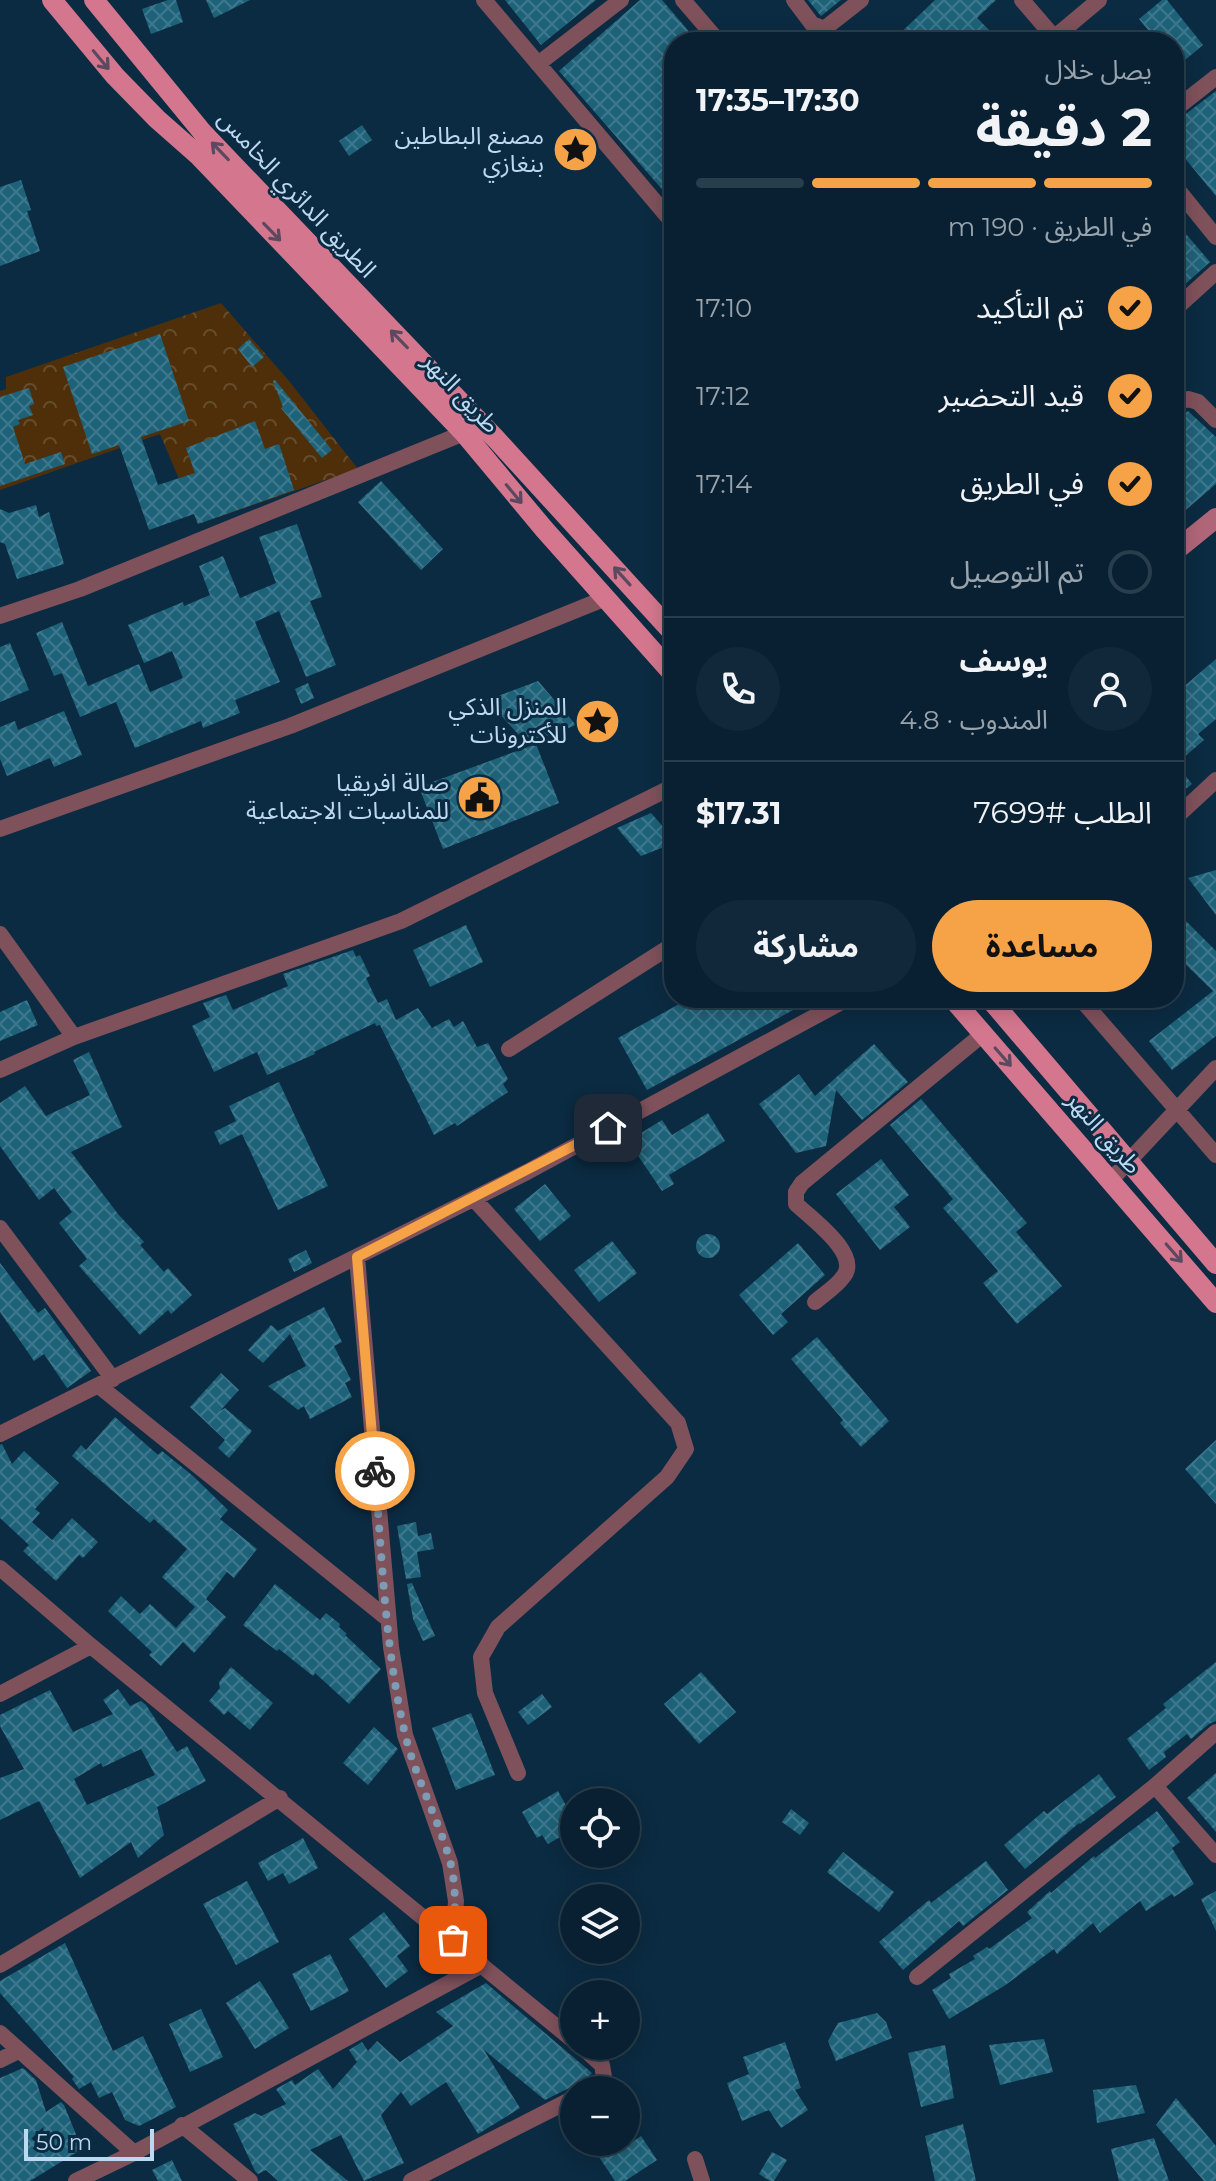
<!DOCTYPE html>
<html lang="ar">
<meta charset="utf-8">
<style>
:root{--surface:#082032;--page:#11283a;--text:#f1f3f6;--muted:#98a3ac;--line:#293e4d;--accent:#f6a247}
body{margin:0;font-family:Montserrat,"Noto Sans Arabic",sans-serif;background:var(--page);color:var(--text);direction:rtl;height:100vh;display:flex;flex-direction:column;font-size:30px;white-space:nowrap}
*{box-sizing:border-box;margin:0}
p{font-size:26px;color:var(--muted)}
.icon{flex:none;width:44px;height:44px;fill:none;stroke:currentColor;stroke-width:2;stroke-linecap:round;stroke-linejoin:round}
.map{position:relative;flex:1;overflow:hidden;direction:ltr}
.panel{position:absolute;left:664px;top:32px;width:520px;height:976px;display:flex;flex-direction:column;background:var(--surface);border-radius:32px;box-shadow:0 4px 20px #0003,0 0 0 2px var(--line);direction:rtl}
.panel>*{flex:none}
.tools{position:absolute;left:560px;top:1788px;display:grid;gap:16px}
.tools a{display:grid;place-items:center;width:80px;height:80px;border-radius:50%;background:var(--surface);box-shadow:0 4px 20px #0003,0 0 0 2px var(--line);font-size:40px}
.scale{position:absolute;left:24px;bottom:20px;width:130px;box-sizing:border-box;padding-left:8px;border:4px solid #bcd9f2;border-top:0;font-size:22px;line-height:28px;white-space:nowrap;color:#bcd9f2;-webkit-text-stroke:6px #0b2b42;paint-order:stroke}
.pin{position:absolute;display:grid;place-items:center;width:68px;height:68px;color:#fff;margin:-34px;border-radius:16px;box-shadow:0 4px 12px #0006}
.courier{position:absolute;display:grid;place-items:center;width:80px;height:80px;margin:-40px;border:6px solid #f6a247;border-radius:50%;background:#fff;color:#222;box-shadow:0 2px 10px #0007}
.head em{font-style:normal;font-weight:700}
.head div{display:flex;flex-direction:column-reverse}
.head{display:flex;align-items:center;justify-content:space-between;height:136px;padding:0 32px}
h1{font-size:52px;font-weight:700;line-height:60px}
.bar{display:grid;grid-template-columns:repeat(4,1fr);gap:12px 8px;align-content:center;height:96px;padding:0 32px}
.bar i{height:10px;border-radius:6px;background:var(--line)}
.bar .current{background:var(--accent)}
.bar p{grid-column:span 4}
.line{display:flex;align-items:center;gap:20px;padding:0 32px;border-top:2px solid var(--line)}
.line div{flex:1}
.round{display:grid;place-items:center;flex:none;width:84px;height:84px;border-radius:42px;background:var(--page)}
ol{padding:0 32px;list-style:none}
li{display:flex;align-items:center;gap:24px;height:88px}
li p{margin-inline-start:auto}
li .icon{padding:8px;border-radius:50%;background:var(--accent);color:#111;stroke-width:4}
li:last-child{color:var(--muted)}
li i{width:44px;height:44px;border:4px solid var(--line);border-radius:50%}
.button{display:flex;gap:16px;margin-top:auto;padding:16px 32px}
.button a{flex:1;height:92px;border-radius:48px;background:var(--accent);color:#111;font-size:32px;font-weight:700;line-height:92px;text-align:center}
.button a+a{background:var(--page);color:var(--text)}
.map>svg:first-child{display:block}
.park{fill:url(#park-crowns)}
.building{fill:url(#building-cross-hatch);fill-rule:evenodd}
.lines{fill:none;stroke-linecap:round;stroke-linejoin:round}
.street{stroke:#7f515b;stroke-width:16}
.secondary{stroke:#af6678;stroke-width:20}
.primary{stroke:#d4778e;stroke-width:20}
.oneway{stroke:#5b4960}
.done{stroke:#7e9cb4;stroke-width:8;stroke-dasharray:0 14.4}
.route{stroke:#f6a247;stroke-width:10}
.labels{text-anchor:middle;stroke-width:6;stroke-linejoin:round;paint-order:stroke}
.poi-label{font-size:24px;fill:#bcd9f2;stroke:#0b2b42;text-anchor:end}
.street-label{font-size:24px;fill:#bcd9f2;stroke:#0b2b42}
</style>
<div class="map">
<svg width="1216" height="2181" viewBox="0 0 1216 2181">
<defs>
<pattern id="park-crowns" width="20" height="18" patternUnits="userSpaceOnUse" patternTransform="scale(2)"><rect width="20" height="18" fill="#4f2f09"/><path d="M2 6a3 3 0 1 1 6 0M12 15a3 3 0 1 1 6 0" fill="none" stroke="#664d2d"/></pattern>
<pattern id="building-cross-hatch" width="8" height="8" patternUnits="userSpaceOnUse" patternTransform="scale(2)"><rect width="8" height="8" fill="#1e6279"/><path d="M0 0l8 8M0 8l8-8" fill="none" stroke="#3d788c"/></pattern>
</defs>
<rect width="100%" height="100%" fill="#0b2b42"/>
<!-- park -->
<path class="park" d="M221,303L289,381L358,469L198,524L160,434L0,490V391L6,389V377Z"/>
<!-- building -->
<path class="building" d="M168,0H176L183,22L151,34L142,9Z
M206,0H250L214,18Z
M505,0H596L541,45Z
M640,0H662L698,42H674V203L559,71Z
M808,0H841L821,16Z
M935,0H996L977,18L989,30L976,42H891Z
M1162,0H1167L1203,45L1174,69V42H1158L1139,19Z
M1216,91V196L1174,145V123Z
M362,125L372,140L349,156L339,141Z
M21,180L31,210L27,211L40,251L0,266V187Z
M1174,220L1210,262L1174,294Z
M160,334L189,421L141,437L158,485L195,473L186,448L255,421L265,449L279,444L294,490L198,524L194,514L149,530L119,445L92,454L63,367Z
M249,339L264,357L252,367L238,349Z
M275,380L332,450L322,458L281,408L283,407L273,381Z
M29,388L34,404L29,406L33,415L18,420L20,424L13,427L25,464L61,452L65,464L0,486V397Z
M1188,411L1216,437V484L1174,520V423Z
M381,481L443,549L421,570L358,502Z
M36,505L39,517L49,512L64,564L17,579L5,544L0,542V509L9,513Z
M297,524L322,597L310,601L336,665L306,677L279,611L255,622L280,682L235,700L240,713L203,728L201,721L135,748L116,702L80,717L62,673L54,676L36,633L62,622L88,686L139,664L150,692L183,678L172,651L144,663L128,625L183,602L184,606L210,595L199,566L223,556L240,598L276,583L259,537Z
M10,643L29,690L0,702V647Z
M1216,659V719L1198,734L1204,740L1176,764L1192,784L1174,798V705L1186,695L1181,689Z
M538,681L576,725L527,744L487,700Z
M308,683L314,698L301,704L295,689Z
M64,711L82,755L54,767L50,758L7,776L0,759V727L15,721L18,730Z
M536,744L559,803L443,849L419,787Z
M651,813L674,839V843L641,856L617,828Z
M1216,870V915L1188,878Z
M1174,909L1216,951V1036L1172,1070L1149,1041L1213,991L1174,953Z
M466,925L483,962L430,987L413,950Z
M353,950L356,957L360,955L370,976L366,978L378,1003L387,999L396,1020L418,1008L432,1028L449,1019L454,1027L463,1021L477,1047L488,1043L508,1079L503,1084L508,1092L457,1126L455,1123L434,1135L380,1025L376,1026L375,1023L314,1052L315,1054L267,1075L257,1052L214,1072L192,1026L210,1017L203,1003L226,995L233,1010L288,986L283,974Z
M690,998H815L647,1090L618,1038Z
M27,1000L38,1025L0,1041V1012Z
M874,1044L908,1082L862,1120L836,1090L826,1146L796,1153L759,1104L799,1074L815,1096Z
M89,1052L122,1127L71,1152L118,1214L144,1242L140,1245L164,1272L168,1268L192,1295L171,1314L168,1310L140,1335L79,1266L87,1259L59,1223L72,1212L54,1188L39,1200L0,1146V1103L25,1086L46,1116L90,1095L73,1060Z
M279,1082L328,1186L278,1210L242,1134L220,1145L214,1132L236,1121L229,1106Z
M921,1099L1027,1223L1016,1232L1062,1286L1017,1324L983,1283L998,1271L943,1208L953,1199L890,1125Z
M708,1113L725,1141L669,1175L674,1184L662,1191L628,1141L662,1120L672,1135Z
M881,1159L909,1195L894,1207L910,1227L880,1250L836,1194Z
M545,1184L571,1216L540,1241L514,1209Z
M696 1246a12 12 0 1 1 24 0a12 12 0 1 1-24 0Z
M612,1241L637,1273L599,1302L574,1270Z
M798,1243L825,1275L781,1314L788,1322L773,1335L739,1295Z
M306,1250L312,1263L294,1272L288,1259Z
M0,1263L38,1313L45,1308L91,1371L67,1388L44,1354L34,1361L0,1312Z
M324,1307L342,1342L334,1346L351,1380L345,1383L352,1397L310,1419L304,1406L298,1410L268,1386L306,1366L290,1334L263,1363L248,1350L271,1325L278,1331Z
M817,1337L889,1421L861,1447L840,1423L843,1420L791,1359Z
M221,1373L239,1390L220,1411L225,1408L252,1431L229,1458L218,1448L225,1440L190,1407Z
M115,1417L158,1455L162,1451L193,1476L228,1510L220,1519L257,1549L234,1578L227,1572L206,1599L226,1617L194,1653L183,1642L161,1666L149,1655L152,1652L108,1611L121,1596L140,1614L150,1604L176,1628L195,1607L162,1577L187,1549L154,1519L150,1523L72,1456L81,1445L86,1450Z
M1216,1440V1504L1185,1469Z
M2,1444L12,1464L24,1451L59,1483L35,1509L40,1513L32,1522L52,1540L72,1518L98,1542L83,1558L79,1555L56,1581L23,1551L29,1545L0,1518V1445Z
M416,1522L418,1536L431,1533L434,1549L417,1552L421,1577L406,1579L397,1526Z
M412,1583L435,1636L423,1641L413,1619L407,1584Z
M275,1584L320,1620L326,1613L340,1624L339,1627L347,1634L345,1635L381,1669L349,1704L315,1673L313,1676L279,1649L277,1651L243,1625Z
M1216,1662V1721L1209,1724L1191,1739L1187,1734L1164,1752L1166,1757L1149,1770L1127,1739L1166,1708L1163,1704Z
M231,1667L273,1703L250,1730L228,1711L224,1715L209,1701L220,1688L219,1682Z
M701,1672L736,1712L699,1744L664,1704Z
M118,1689L130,1706L141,1701L146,1705L177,1752L187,1746L206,1781L157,1807L164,1835L138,1858L131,1842L80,1878L39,1801L0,1820V1778L24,1769L0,1726V1715L50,1690L73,1732L113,1714L103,1700ZM141,1749L155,1775L87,1805L74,1779L101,1763L103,1767Z
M542,1694L552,1707L528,1725L518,1712Z
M471,1713L495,1775L456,1790L432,1728Z
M374,1727L398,1749L368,1785L343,1763Z
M1216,1773V1832L1187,1798Z
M1099,1774L1116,1797L1080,1824L1079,1823L1025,1869L1004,1845L1044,1811L1047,1814Z
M558,1791L574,1820V1829L548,1844L542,1835L537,1838L522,1812Z
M791,1809L809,1823L800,1835L782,1822Z
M1157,1811L1180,1842L1172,1848L1194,1884L1174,1897L1172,1894L1146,1911L1140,1901L1100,1933L1093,1923L1057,1954L1054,1949L1004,1986L949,2019L932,1990L951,1978L949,1974L975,1959L973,1956L987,1947L989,1949L1032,1918L1027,1912L1050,1891L1051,1893L1094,1856L1095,1858Z
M303,1838L318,1868L289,1884L283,1873L268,1881L258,1863Z
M843,1852L894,1892L879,1912L827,1872Z
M986,1861L1008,1890L963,1926L959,1921L903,1970L879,1942L929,1900L931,1903Z
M247,1881L279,1942L236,1965L203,1904Z
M1216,1891V1931L1201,1899Z
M384,1912L410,1946L397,1956L408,1971L386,1988L349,1939Z
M65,1943L113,2051L143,2036L176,2107L139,2126L125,2120L112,2092L99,2098L91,2082L79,2089L72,2079L74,2077L0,1993V1981Z
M330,1954L349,1991L311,2011L292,1974Z
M260,1981L289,2028L255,2049L226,2003Z
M486,1983L592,2073L585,2080L545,2100L484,2050L520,2108L478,2134L446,2082L411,2106L401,2092L381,2115L404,2163L364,2181L341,2135L310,2150L348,2181H278L266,2170L258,2174L255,2171L233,2124L255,2113L261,2116L286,2104L276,2089L292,2080L295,2085L318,2069L333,2089L357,2062L349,2050L362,2042L368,2051L377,2041L400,2062L453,2026L436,2012Z
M201,2009L223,2057L190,2072L169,2024Z
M877,2013L886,2022L892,2038L836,2061L828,2041L838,2023Z
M1044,2039L1053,2072L1000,2085L989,2045Z
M785,2042L801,2088L795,2090L808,2110L781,2128L769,2110L742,2121L727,2083L749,2074L743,2057Z
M945,2045L954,2098L921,2107L908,2053Z
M23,2068L36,2080L46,2112L61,2102L64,2105L82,2149L30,2181H0V2078Z
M1136,2085L1145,2113L1097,2123L1093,2090Z
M1176,2098L1216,2146V2181H1204L1156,2125Z
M963,2124L976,2181H935L925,2136Z
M641,2136L657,2160L625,2181H615L589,2142L631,2143Z
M1154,2138L1169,2181H1119L1111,2149Z
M772,2152L787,2160L774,2181H770L759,2174Z
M172,2160L182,2181H158L152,2170Z"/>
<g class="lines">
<!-- street -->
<path class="street" d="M484,0L674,224
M683,0L719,42
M794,0L812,24L824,29L861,0
M1022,0L1058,42
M1049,42L1099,0
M538,64L621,0
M1174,110L1216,77
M1174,185L1216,237
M1174,310L1216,272
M1174,404L1188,399L1198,402L1216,420
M0,616L80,589L464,433
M1174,819L1216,780
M0,829L290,726L606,598
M0,934L74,1037
M1080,998L1216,1155
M509,1049L674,944
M0,1070L74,1037L401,921L674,786
M1111,1180L1216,1068
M474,1199L678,1423L686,1449L667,1477L498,1627L481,1657L485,1693L518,1773
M0,1228L113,1379
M357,1257L391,1647L405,1735L450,1863L456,1901L453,1940
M815,1302C824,1294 836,1287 843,1277C862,1255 812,1219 796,1204V1192L802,1183L983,1034
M99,1386L388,1619
M0,1434L527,1172L849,998
M0,1568L91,1646L574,2041
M0,1694L91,1646
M1155,1786L1216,1855
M0,1965L280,1798
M917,1977L1155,1786L1216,1732
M0,2033L134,2153
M581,2046L602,2065L604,2077L591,2090
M0,2060L18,2051
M182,2125L250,2181
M695,2159L702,2181
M76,2181L134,2153L482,1965
M411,2181L574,2098"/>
<!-- secondary -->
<path class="secondary" d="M1174,552L1216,518"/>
<!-- primary -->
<path class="primary" d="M52,0L115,76L157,119L199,156L464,433L544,529L674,675
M94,0L203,133L496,439L674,634
M952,998L1216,1303
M989,998L1216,1264"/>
</g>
<!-- one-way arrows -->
<defs><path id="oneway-shaft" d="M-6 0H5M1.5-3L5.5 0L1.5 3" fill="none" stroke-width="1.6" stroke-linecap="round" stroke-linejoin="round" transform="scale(2)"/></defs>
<g class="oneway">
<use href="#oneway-shaft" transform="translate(101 60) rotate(50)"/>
<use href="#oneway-shaft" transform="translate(220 151) rotate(-134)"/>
<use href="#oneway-shaft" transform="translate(272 232) rotate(46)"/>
<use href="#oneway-shaft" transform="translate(399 339) rotate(-134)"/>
<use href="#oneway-shaft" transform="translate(514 494) rotate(50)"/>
<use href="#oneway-shaft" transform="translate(622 576) rotate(-132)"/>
<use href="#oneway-shaft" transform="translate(1003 1057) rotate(49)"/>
<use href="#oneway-shaft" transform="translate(1174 1253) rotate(49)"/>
</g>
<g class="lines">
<!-- done -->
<path class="done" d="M375,1471C382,1558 385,1648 405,1734C415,1777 438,1818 450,1861C457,1888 455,1914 453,1940"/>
<!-- route -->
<path class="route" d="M375,1471L357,1257L608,1128"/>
</g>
<!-- icons -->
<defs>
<symbol id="sight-disc" viewBox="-11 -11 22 22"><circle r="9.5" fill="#f6a247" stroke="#0b2b42"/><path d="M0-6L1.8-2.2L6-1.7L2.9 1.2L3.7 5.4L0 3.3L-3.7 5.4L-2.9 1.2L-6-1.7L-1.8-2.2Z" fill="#111"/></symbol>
<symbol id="civic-disc" viewBox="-11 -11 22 22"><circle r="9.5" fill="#f6a247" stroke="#0b2b42"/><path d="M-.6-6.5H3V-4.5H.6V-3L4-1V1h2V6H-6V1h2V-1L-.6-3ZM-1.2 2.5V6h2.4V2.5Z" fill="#111"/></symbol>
</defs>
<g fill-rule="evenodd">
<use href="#sight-disc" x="550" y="124" width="51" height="51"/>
<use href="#sight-disc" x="572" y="696" width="51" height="51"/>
<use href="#civic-disc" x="454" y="772" width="51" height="51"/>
</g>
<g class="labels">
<!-- poi labels -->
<g class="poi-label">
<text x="544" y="144">مصنع البطاطين<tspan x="544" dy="28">بنغازي</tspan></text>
<text x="567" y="715">المنزل الذكي<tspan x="567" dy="28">للأكترونات</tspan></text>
<text x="449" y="791">صالة افريقيا<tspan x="449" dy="28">للمناسبات الاجتماعية</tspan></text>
</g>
<!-- street labels -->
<g class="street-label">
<text transform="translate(297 194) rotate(47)" y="8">الطريق الدائري الخامس</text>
<text transform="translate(461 393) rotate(47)" y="8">طريق النهر</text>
<text transform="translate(1104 1133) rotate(49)" y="8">طريق النهر</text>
</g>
</g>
</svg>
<div class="tools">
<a><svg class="icon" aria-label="locate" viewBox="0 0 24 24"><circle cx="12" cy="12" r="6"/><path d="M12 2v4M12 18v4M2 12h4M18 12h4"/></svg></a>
<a><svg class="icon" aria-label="layers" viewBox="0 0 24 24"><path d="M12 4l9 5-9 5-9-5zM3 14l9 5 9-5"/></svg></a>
<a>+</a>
<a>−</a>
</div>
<div class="scale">50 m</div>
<div class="pin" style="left:453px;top:1940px;background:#ea580c"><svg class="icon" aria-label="bag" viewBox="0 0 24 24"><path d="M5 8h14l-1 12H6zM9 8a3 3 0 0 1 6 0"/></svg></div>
<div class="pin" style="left:608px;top:1128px;background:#1f2937"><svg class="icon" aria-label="home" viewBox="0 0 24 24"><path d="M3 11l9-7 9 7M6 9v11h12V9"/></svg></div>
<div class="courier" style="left:375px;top:1471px"><svg class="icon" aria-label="bike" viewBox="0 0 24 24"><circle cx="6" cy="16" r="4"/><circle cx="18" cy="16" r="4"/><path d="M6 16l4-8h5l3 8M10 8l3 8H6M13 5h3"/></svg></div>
<section class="panel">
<div class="head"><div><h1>2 دقيقة</h1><p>يصل خلال</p></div><em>17:30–17:35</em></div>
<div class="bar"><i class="current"></i><i class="current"></i><i class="current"></i><i></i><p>في الطريق · 190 m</p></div>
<ol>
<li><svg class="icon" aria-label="check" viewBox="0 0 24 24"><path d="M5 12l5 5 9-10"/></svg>تم التأكيد<p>17:10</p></li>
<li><svg class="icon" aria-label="check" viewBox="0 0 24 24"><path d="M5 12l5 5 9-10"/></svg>قيد التحضير<p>17:12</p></li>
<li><svg class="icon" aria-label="check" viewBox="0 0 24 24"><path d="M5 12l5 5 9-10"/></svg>في الطريق<p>17:14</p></li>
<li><i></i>تم التوصيل</li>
</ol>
<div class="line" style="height:144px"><a class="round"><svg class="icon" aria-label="person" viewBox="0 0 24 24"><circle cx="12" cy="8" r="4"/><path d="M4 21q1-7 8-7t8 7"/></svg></a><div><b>يوسف</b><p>المندوب · 4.8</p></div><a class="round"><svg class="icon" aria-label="phone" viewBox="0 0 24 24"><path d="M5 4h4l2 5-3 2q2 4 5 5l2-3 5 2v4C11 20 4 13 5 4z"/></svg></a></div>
<div class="line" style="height:104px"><div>الطلب #7699</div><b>$17.31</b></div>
<div class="button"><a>مساعدة</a><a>مشاركة</a></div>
</section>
</div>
